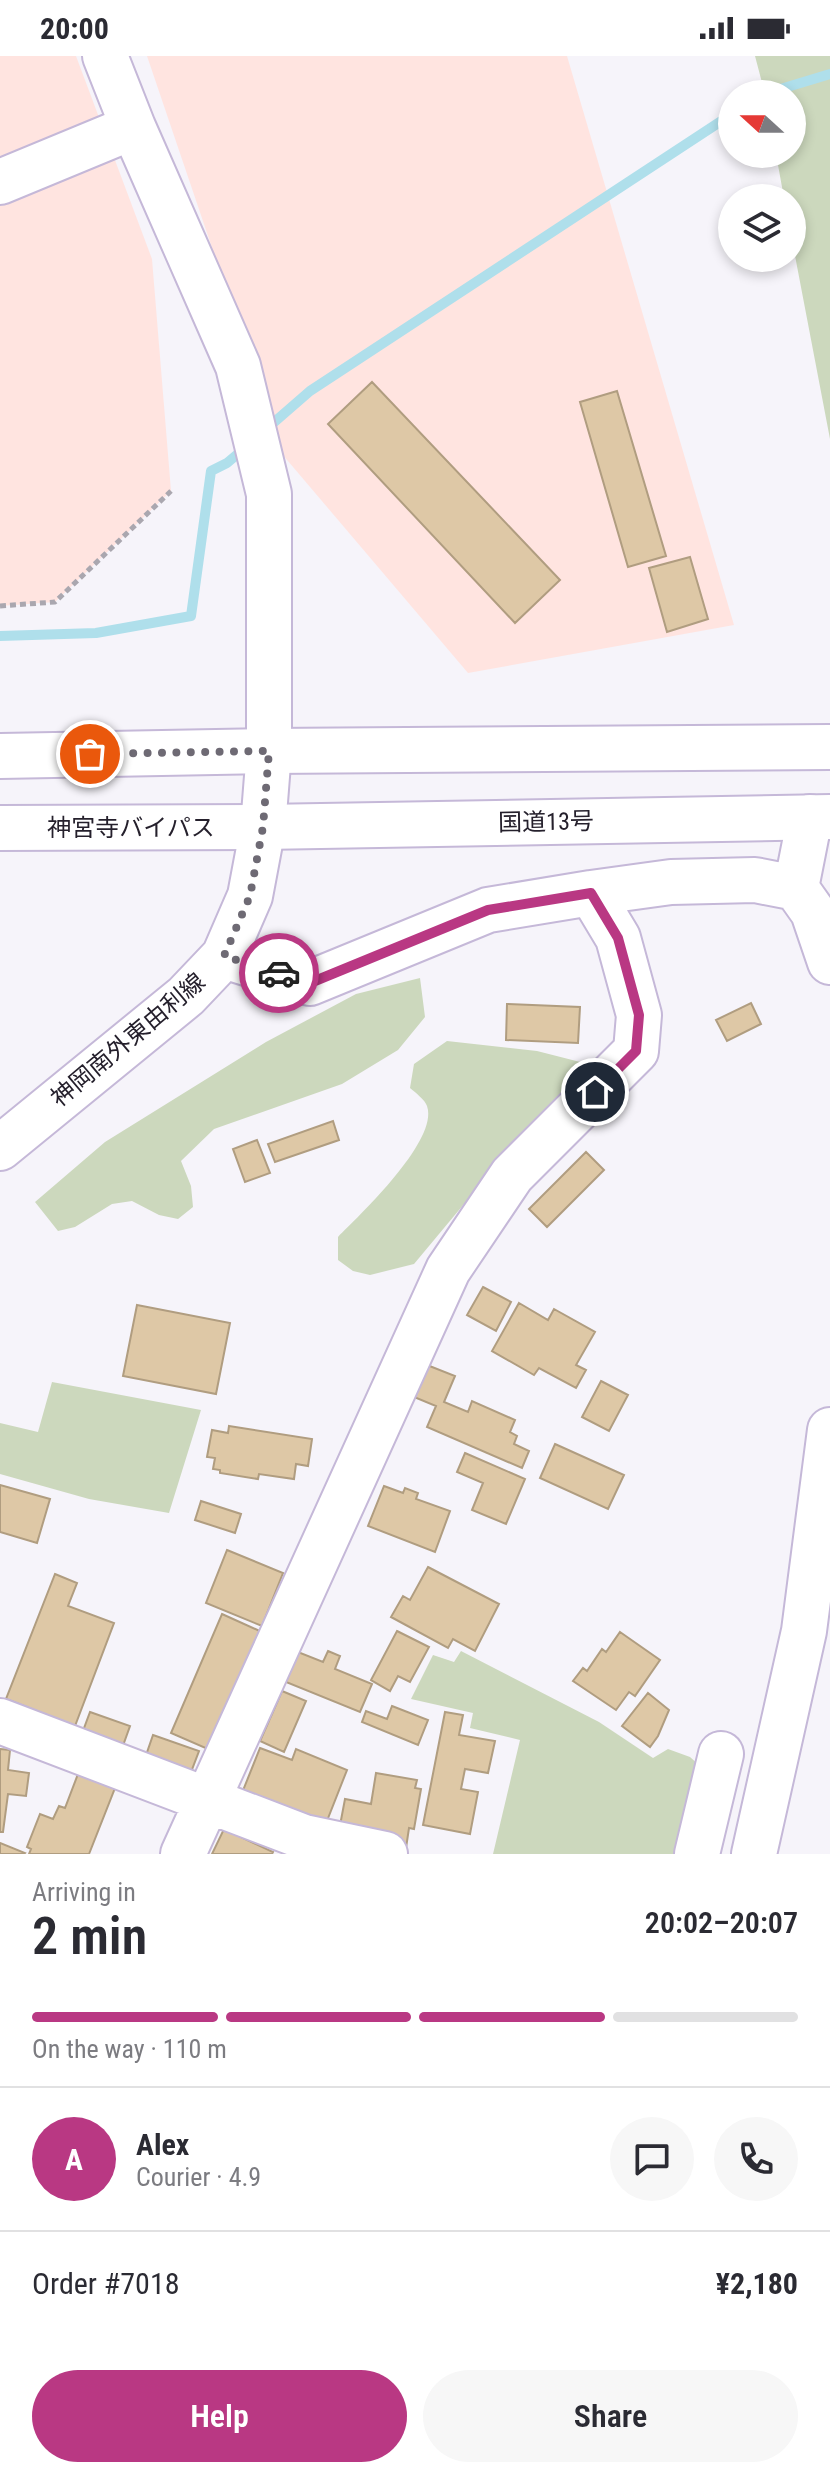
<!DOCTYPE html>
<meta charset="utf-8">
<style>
:root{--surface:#fff;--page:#f7f7f7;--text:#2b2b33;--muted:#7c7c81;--line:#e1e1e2;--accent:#b93883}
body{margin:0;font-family:"Roboto Condensed","Noto Sans JP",sans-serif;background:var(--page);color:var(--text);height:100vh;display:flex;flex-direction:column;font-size:30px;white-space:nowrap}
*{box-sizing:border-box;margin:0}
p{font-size:26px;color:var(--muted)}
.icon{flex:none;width:44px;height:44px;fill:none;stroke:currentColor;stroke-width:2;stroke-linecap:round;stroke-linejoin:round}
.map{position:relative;height:1798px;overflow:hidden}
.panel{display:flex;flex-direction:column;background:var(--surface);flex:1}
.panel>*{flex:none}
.needle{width:52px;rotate:291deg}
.buttons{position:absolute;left:718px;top:24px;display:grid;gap:16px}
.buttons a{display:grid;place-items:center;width:88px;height:88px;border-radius:50%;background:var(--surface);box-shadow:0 4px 12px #0003;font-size:40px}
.pin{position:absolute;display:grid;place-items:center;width:68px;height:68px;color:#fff;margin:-34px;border:4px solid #fff;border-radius:50%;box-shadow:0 2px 8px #0007}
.courier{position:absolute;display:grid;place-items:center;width:80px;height:80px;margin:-40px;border:6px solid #b93883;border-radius:50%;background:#fff;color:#222;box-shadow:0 2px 10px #0007}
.headline em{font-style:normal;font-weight:600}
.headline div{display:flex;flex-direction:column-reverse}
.headline{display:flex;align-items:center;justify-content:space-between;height:136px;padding:0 32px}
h1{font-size:52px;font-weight:600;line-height:60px}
.bar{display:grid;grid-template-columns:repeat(4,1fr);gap:12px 8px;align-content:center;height:96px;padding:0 32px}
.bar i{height:10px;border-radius:6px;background:var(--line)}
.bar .current{background:var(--accent)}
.bar p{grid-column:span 4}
.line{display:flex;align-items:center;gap:20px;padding:0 32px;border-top:2px solid var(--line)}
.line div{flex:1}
.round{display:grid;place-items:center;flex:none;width:84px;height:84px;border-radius:42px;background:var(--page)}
.button{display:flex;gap:16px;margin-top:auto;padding:16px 32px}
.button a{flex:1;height:92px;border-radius:48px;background:var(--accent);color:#fff;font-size:32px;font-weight:600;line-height:92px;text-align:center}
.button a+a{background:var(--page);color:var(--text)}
.status{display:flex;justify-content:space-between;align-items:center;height:56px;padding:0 40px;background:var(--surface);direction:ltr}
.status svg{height:22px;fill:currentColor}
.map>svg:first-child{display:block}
.industrial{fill:#ffe4e0}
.green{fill:#ccd8bd}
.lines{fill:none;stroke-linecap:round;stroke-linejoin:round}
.stream{stroke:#afdfeb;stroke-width:10}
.building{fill:#dec8a6;stroke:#b09d80;stroke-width:2}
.minor-casing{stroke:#c5b8d8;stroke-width:48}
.major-casing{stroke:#c5b8d8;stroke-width:48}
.highway-casing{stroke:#c5b8d8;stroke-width:48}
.path{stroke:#aaa7af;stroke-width:5;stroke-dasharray:6 4;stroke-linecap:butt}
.minor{stroke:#fff;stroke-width:44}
.major{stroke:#fff;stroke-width:44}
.highway{stroke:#fff;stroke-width:44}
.done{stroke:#6e6a74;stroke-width:8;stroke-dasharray:0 14.4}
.route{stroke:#b93883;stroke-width:10}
.labels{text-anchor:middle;stroke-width:8;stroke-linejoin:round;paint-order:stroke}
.street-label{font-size:24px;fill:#25202c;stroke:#fff}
</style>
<div class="status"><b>20:00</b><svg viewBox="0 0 49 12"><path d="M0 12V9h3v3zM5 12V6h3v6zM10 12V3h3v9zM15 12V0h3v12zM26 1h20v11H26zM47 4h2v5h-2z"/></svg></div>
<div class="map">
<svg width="830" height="1798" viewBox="0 0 830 1798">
<rect width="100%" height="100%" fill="#f6f4fa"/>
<!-- industrial -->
<path class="industrial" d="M0,0H76L152,203L171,435L55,546L0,550Z
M147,0H567L734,569L468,617L282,398Z"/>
<!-- green -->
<path class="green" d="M755,0H830V383L792,184V142H784L776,98H792V38H765Z
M420,922L425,961L398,994L342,1028L214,1073L181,1105L191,1130L193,1151L178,1163L159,1159L132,1145L112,1148L75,1171L58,1175L35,1146L105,1086L266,986L356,938Z
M447,985L537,995L588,1008L484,1124L414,1208L370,1219L353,1215L338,1204V1181C361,1158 439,1084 427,1050C425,1044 416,1037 410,1032L414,1008Z
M52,1326L201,1354L169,1457L89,1443L0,1418V1367L38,1376Z
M461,1595L599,1666L653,1702L668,1693L690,1701L699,1709L687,1798H493L520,1684L470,1672L473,1657L411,1643L433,1599L454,1606Z"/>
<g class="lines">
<!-- stream -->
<path class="stream" d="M764,38L830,18
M264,375L310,335L732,58
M0,580L96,577L191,560L211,415L227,407L246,391"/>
</g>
<!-- building -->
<path class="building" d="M372,326L560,524L515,567L328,368Z
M617,335L666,500L628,511L580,346Z
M690,501L708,563L667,576L649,512Z
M751,947L761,968L727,985L716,964Z
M507,948L580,951L578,987L506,984Z
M333,1065L339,1084L275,1106L268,1088Z
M257,1084L270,1117L245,1126L233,1093Z
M586,1096L604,1114L547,1171L529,1153Z
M483,1231L511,1246L496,1275L467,1259Z
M519,1247L548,1264L554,1253L595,1276L576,1309L586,1314L576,1332L539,1312L534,1319L492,1295Z
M137,1249L230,1267L216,1338L123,1320Z
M427,1309L455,1320L444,1346L468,1356L472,1345L515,1364L510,1376L517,1380L514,1388L529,1395L522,1412L427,1371L436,1350L414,1341Z
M601,1325L628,1339L609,1375L582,1361Z
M229,1370L312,1383L308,1410L296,1408L294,1423L259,1418L258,1423L220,1417V1414L213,1413L215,1402L207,1401L212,1374L228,1377Z
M555,1388L624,1419L608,1453L540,1422Z
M465,1397L525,1423L506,1468L472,1454L483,1427L457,1416Z
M0,1429L50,1443L37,1487L0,1476Z
M384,1430L403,1437L405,1432L418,1437L416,1443L450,1455L435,1496L368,1470Z
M201,1445L241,1458L235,1477L195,1464Z
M227,1494L283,1517L262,1570L206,1547Z
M428,1511L499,1548L475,1595L453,1583L448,1592L391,1561L403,1540L410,1544Z
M55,1518L77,1527L68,1550L114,1567L75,1670L6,1643Z
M222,1558L262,1576L210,1694L171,1677Z
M397,1575L429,1591L410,1626L398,1620L390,1635L371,1624Z
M620,1576L660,1604L635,1640L629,1636L616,1654L573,1625L583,1612L587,1615L602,1593L606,1596Z
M328,1595L340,1600L335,1613L372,1628L360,1656L286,1626L298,1596L323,1606Z
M282,1635L306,1645L284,1696L260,1685Z
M648,1637L669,1654L658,1680L650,1691L622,1670Z
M392,1650L428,1664L418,1689L362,1666L366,1655L387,1663Z
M90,1656L130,1670L120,1698L80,1683Z
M445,1656L463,1659L459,1679L495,1685L488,1717L465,1713L461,1733L478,1736L470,1778L423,1769Z
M153,1679L199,1695L188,1724L143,1708Z
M260,1692L292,1704L296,1693L347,1714L323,1775L242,1737Z
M0,1693L10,1694L8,1714L29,1717L26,1740L8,1738L3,1776H0Z
M376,1717L417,1724L415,1732L421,1733L414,1773L409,1772L406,1792L338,1780L345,1743L371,1748Z
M78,1718L115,1732L89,1798H29L31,1793L27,1791L40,1758L53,1763L59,1750L65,1752Z
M224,1773L273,1796L272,1798H212Z
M0,1787L25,1797L24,1798H0Z"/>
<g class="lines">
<defs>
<path id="minor" d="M105,0L133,71L238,310L269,438V695L263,771
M0,126L133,71
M796,832L810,761
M591,837L671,826L755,824L796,832L813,856L830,906
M0,1665L304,1781L385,1798
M183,1798L448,1214L512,1119L636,995L639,959L618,882L591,837L488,854L310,927L224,900
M697,1798L721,1698
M754,1798L804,1575L830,1374"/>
<path id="major" d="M0,1092L186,940L224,900L250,840L263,771"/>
<path id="highway" d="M0,700L269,695L830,691
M0,772L263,771L830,761"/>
</defs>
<!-- minor casing -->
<use href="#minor" class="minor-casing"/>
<!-- major casing -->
<use href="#major" class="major-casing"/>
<!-- highway casing -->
<use href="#highway" class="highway-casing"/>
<!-- path -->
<path class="path" d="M0,550L55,546L171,435"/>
<!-- minor -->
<use href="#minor" class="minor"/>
<!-- major -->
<use href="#major" class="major"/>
<!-- highway -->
<use href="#highway" class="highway"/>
</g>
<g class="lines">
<!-- done -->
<path class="done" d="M90,698L269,695L263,771L250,840L224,900L279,917"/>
<!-- route -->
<path class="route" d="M279,917L310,927L488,854L591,837L618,882L639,959L636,995L595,1036"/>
</g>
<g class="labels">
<!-- street labels -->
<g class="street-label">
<text transform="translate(546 766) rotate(-1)" y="8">国道13号</text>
<text x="131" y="780">神宮寺バイパス</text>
<text transform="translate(128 984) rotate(-40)" y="8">神岡南外東由利線</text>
</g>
</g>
</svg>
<div class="buttons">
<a><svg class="needle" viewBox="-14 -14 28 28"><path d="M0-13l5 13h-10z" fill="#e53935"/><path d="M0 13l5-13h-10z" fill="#7c7c81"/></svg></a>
<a><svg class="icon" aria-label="layers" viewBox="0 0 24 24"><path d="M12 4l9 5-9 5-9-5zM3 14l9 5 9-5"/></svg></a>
</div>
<div class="pin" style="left:90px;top:698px;background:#ea580c"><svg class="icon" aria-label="bag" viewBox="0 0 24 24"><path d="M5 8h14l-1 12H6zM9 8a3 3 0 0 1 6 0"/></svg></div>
<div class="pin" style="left:595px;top:1036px;background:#1f2937"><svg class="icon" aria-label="home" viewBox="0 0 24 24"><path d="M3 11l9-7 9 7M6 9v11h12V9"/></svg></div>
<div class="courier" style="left:279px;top:917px"><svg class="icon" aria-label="car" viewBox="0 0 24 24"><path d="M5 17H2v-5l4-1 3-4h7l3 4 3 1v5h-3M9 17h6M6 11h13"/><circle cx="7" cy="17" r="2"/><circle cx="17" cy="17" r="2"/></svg></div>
</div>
<section class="panel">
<div class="headline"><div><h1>2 min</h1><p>Arriving in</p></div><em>20:02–20:07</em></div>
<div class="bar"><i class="current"></i><i class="current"></i><i class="current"></i><i></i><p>On the way · 110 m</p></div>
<div class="line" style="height:144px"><b class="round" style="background:var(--accent);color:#fff">A</b><div><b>Alex</b><p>Courier · 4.9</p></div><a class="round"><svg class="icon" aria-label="chat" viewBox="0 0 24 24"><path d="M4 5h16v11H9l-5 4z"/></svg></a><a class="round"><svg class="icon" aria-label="phone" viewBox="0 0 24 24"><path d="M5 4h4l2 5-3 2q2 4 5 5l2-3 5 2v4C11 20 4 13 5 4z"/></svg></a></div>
<div class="line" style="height:104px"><div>Order #7018</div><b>¥2,180</b></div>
<div class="button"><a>Help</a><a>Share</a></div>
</section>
